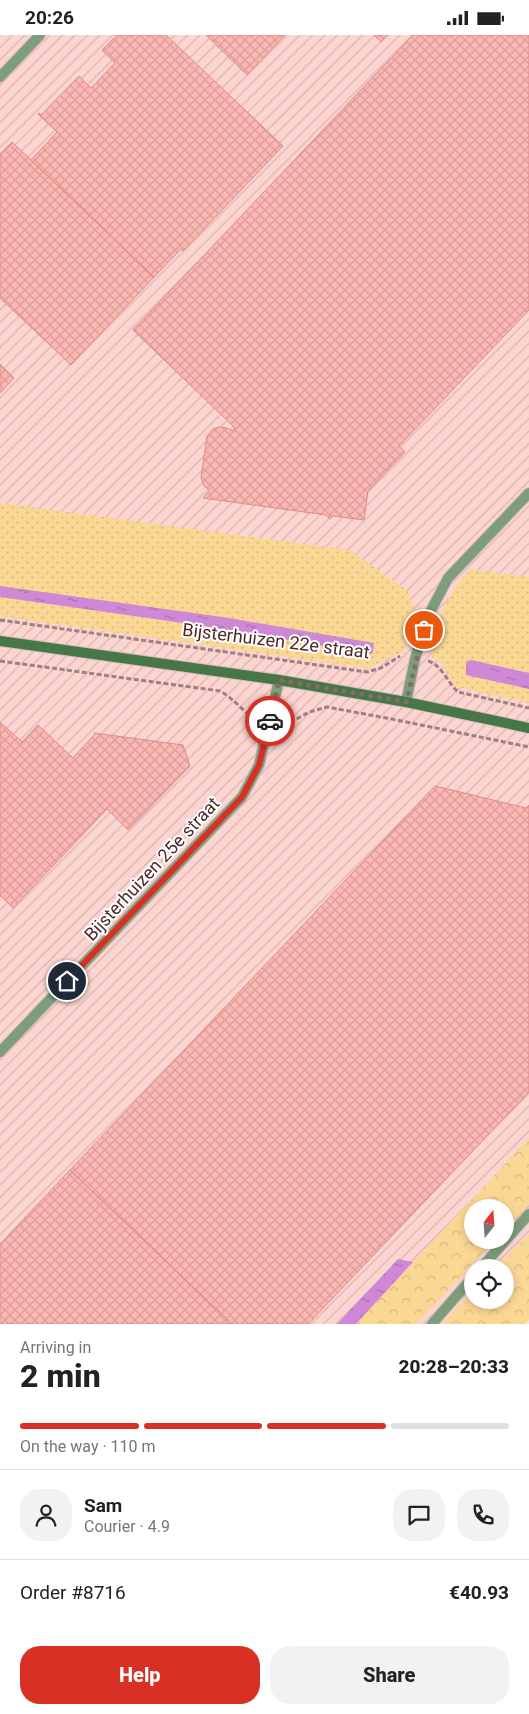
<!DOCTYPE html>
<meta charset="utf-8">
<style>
:root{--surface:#fff;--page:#f2f2f2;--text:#222;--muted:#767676;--line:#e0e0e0;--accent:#d93025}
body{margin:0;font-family:Roboto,sans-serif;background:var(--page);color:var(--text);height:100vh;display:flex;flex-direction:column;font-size:19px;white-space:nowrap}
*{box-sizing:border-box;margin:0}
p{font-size:16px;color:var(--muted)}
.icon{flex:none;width:28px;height:28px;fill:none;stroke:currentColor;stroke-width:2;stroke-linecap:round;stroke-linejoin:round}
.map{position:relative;height:1289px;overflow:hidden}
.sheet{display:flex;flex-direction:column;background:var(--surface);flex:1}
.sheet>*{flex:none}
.needle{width:32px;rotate:17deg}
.controls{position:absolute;left:464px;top:1164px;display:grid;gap:10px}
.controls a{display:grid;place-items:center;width:50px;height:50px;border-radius:50%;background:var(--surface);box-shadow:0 2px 8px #0003;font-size:25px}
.pin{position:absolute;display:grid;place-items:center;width:42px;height:42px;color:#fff;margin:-21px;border:2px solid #fff;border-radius:50%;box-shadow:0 1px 5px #0007}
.courier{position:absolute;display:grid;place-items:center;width:50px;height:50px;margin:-25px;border:4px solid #d93025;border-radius:50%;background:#fff;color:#222;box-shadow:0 1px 6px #0007}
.headline em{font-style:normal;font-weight:800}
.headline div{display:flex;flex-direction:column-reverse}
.headline{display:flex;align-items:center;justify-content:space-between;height:85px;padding:0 20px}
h1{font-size:32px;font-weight:800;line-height:38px}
.bar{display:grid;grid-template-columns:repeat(4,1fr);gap:8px 5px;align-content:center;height:60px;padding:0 20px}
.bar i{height:6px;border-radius:4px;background:var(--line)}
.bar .on{background:var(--accent)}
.bar p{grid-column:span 4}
.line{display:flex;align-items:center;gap:12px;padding:0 20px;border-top:1px solid var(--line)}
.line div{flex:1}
.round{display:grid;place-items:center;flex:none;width:52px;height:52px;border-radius:20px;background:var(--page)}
.cta{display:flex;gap:10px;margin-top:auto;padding:10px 20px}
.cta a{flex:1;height:58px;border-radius:20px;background:var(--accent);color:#fff;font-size:20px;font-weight:800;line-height:58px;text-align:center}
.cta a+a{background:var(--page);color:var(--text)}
.status{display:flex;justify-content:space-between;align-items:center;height:35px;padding:0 25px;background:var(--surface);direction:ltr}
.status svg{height:14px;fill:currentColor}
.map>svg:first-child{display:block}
.industrial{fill:url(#industrial-furrows);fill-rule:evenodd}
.grass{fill:url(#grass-dots)}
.forest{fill:url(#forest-crowns)}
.water{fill:url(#water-ripples)}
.building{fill:url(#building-cross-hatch);stroke:#df8b86}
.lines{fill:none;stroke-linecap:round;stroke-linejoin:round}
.minor-casing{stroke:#d5bebd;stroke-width:12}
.secondary-casing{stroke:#d5bebd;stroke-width:12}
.path{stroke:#9d8180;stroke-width:3;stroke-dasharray:5 2.5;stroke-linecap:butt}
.minor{stroke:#7d9d7b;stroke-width:10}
.secondary{stroke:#477746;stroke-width:10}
.done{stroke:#876a69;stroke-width:5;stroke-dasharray:0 9}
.route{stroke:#d93025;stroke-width:6}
.labels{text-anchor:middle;stroke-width:4;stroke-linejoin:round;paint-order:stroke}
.street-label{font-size:18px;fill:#4b2827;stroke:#fff}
</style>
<div class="status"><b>20:26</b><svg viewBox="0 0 49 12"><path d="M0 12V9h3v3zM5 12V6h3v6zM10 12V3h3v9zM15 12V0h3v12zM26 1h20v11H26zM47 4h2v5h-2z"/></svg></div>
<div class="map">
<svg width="529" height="1289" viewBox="0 0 529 1289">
<defs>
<pattern id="industrial-furrows" width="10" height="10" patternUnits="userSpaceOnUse" patternTransform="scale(1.25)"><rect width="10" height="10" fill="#fcd4d0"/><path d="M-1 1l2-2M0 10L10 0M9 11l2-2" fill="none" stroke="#dab6b3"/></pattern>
<pattern id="grass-dots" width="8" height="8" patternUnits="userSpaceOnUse" patternTransform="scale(1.25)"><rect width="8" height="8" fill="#fad793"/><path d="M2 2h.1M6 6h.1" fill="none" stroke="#d8b97f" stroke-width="1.8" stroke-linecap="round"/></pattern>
<pattern id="forest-crowns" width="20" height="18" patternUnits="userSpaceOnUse" patternTransform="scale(1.25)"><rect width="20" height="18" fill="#fad793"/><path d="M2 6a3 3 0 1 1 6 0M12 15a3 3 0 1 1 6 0" fill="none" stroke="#d8b97f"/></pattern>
<pattern id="water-ripples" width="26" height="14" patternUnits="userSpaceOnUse" patternTransform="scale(1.25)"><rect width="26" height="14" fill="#cf88d6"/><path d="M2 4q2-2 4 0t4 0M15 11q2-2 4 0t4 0" fill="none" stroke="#aa6fae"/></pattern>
<pattern id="building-cross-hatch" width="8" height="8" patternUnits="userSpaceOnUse" patternTransform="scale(1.25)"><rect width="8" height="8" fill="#fdb7b2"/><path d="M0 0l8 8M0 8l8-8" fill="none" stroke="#da9d99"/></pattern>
</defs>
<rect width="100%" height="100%" fill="#f7e4e3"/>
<!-- industrial -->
<path class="industrial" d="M0,0H529V1251L496,1289H0ZM472,1172H505V1205H472ZM472,1232H505V1265H472Z"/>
<!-- grass -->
<path class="grass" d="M0,468L349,515L408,556L414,577L404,617C391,621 380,628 368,633L0,581Z
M471,534L529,542V638L471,625L467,640L529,654V668L454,651L442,629L430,621C435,589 447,557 471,534Z"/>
<!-- forest -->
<path class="forest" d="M529,1103V1169L505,1194V1172H472V1205H495L416,1289H356Z
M529,1199V1284L525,1289H441L472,1257V1265H505V1232H497Z"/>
<!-- water -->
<path class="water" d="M0,551L229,583L374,608L373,617L371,619L204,591L0,562Z
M471,625L529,638V654L466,640V627Z
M398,1224L413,1227L356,1289H337Z"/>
<!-- building -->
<path class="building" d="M117,0H166L283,111L183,216L181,214L154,242L31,125L57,97L38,79L39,78L41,80L79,41L91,53L115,28L102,15Z
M206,0H285L247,40Z
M374,0H388L381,7Z
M413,0H529V275L399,411L405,417L368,456L364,485L333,481L330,484L326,480L203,463L210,455L204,451L201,443L207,401L213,394L219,392L227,393L232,396L235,393L133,295Z
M12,107L154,242L71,330L0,263V119Z
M0,329L14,343L0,358Z
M0,687L22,707L38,690L73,723L95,699L94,698L183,710L190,731L128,795L107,774L13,873L0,860Z
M435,751L526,773L529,770V1057L308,1289H232L70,1135Z
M70,1135L232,1289H0V1209Z"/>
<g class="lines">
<defs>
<path id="minor" d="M0,42L40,0
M406,667L415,624L428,581L448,543L529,458
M0,1017L242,762L259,730L279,645
M482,1232L529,1179
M432,1289L472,1243"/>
<path id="secondary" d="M0,606L279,645L406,667L529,693"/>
</defs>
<!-- minor casing -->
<use href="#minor" class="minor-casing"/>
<!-- secondary casing -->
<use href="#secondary" class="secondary-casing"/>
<!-- path -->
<path class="path" d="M0,585L367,637L381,633L400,621
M0,626L220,656C234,664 242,675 254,684
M428,626C441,629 448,648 458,657L529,673
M283,689H288L309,677L327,672L397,685L529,712"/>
<!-- minor -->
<use href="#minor" class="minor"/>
<!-- secondary -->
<use href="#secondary" class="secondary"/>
</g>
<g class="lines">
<!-- done -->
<path class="done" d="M270,686L279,645L406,667L424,595"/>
<!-- route -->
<path class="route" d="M67,946L242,762L259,730L270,686"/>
</g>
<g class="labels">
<!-- street labels -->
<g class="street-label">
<text transform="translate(276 606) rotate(7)" y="6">Bijsterhuizen 22e straat</text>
<text transform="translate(152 834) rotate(-47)" y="6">Bijsterhuizen 25e straat</text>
</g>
</g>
</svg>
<div class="controls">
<a><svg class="needle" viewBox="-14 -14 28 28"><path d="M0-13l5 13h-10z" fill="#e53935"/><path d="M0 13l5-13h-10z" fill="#767676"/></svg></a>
<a><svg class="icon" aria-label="locate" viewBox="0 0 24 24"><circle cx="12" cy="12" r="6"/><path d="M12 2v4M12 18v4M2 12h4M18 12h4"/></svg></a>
</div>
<div class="pin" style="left:424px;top:595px;background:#ea580c"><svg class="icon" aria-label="bag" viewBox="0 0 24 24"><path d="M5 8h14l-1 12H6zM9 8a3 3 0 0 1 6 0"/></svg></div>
<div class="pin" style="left:67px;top:946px;background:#1f2937"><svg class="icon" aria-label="home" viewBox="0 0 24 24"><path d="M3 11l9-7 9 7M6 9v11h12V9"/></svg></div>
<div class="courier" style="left:270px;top:686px"><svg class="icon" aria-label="car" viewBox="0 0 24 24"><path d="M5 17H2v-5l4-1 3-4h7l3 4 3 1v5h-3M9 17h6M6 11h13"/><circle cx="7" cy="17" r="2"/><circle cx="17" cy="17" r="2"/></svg></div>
</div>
<section class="sheet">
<div class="headline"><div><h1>2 min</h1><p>Arriving in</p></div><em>20:28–20:33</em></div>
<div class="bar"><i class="on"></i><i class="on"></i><i class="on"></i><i></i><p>On the way · 110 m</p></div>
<div class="line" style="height:90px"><a class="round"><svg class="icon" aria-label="person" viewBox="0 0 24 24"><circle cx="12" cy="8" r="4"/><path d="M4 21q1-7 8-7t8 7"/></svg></a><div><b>Sam</b><p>Courier · 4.9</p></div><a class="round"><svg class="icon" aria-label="chat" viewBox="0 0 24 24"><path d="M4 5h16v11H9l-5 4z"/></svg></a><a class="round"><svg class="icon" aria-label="phone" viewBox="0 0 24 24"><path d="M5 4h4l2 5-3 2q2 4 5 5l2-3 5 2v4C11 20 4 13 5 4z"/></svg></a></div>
<div class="line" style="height:65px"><div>Order #8716</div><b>€40.93</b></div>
<div class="cta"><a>Help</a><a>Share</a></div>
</section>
